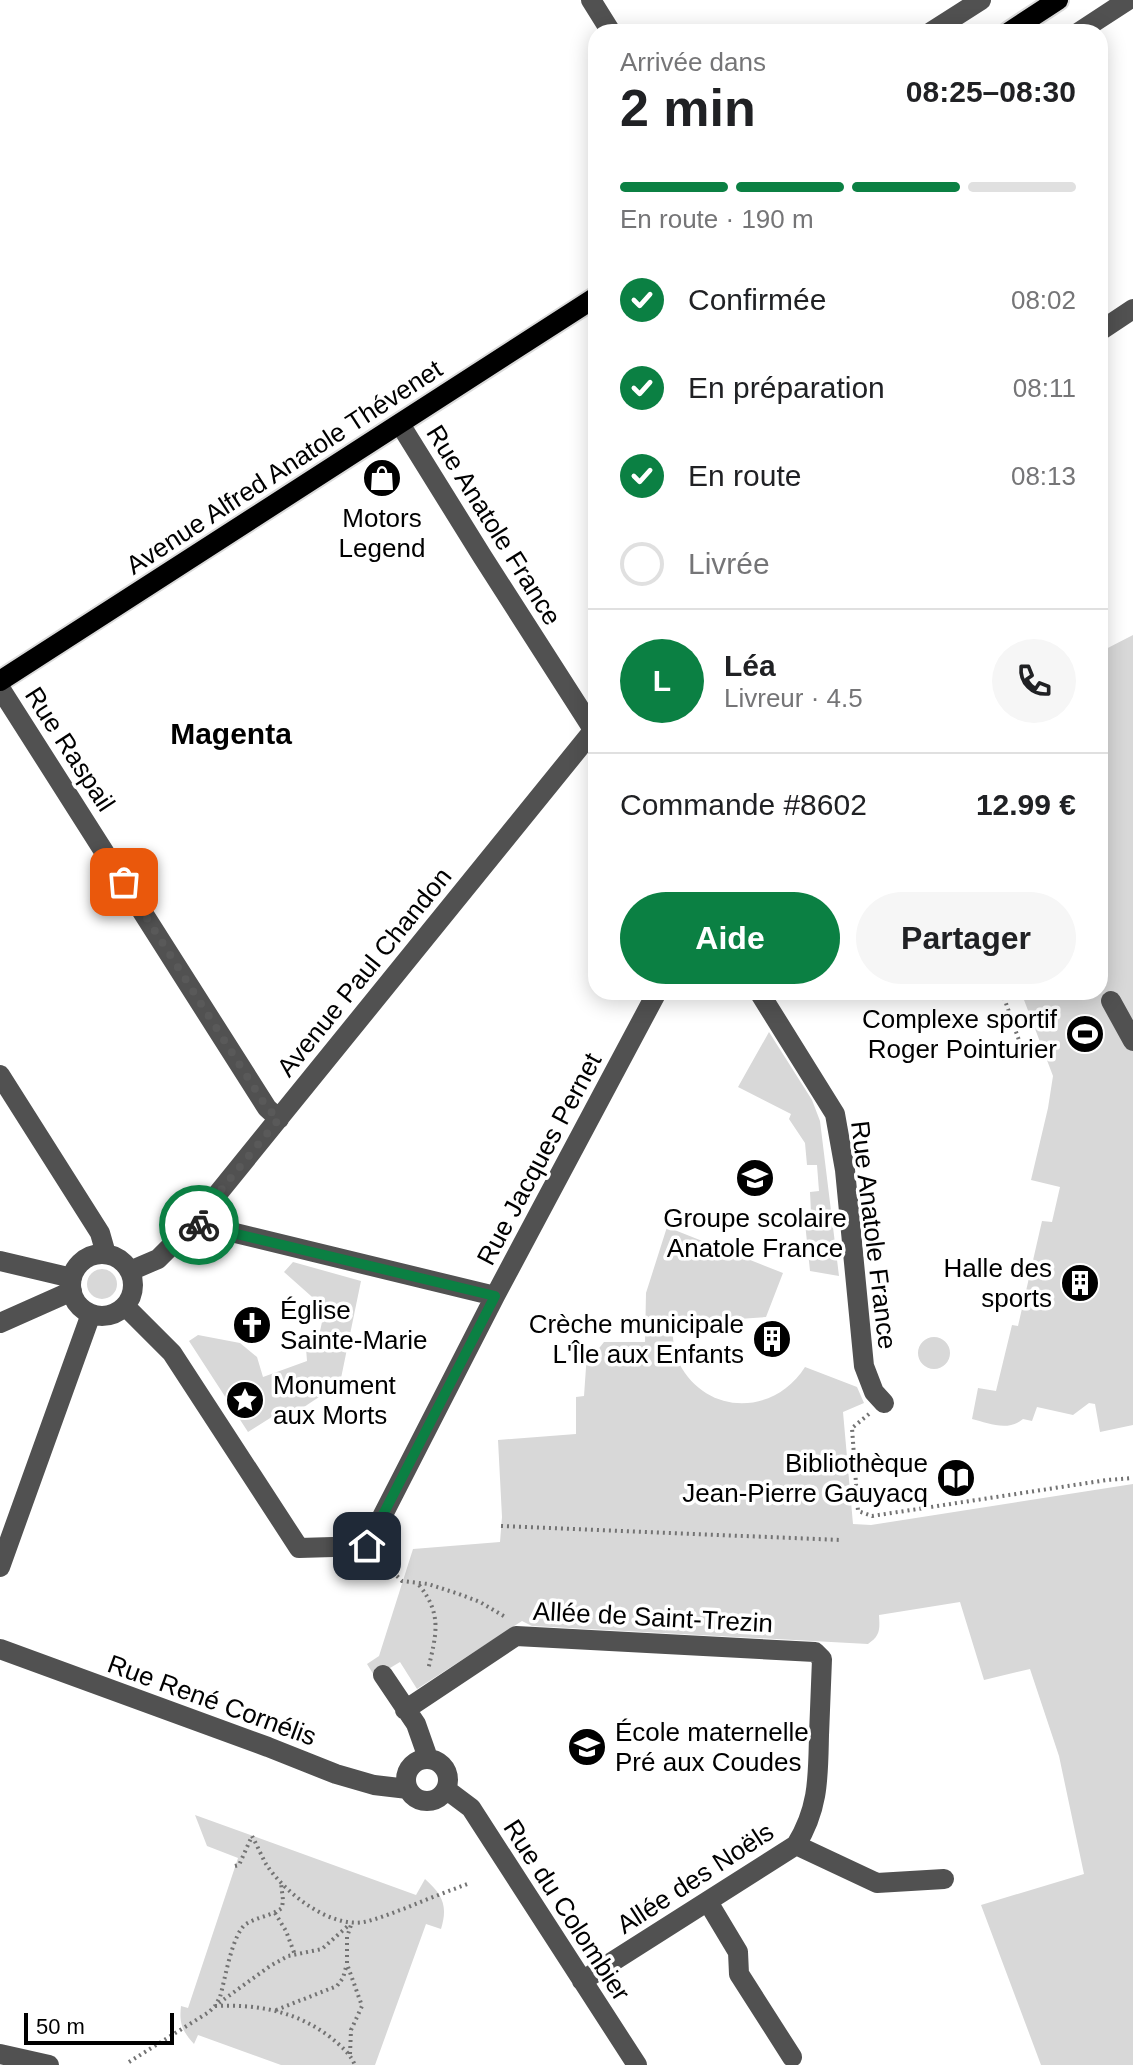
<!DOCTYPE html>
<html lang="fr">
<meta charset="utf-8">
<style>
:root{--surface:#fff;--page:#f6f6f6;--text:#202124;--muted:#757577;--line:#e0e0e0;--accent:#0b8043}
body{margin:0;font-family:Helvetica,sans-serif;background:var(--page);color:var(--text);height:100vh;display:flex;flex-direction:column;font-size:30px;white-space:nowrap}
*{box-sizing:border-box;margin:0}
p{font-size:26px;color:var(--muted)}
.icon{flex:none;width:44px;height:44px;fill:none;stroke:currentColor;stroke-width:2;stroke-linecap:round;stroke-linejoin:round}
.map{position:relative;flex:1;overflow:hidden}
.sheet{position:absolute;left:588px;top:24px;width:520px;height:976px;display:flex;flex-direction:column;background:var(--surface);border-radius:24px;box-shadow:0 4px 20px #0003}
.sheet>*{flex:none}
.scale{position:absolute;left:24px;bottom:20px;width:150px;box-sizing:border-box;padding-left:8px;border:4px solid #000;border-top:0;font-size:22px;line-height:28px;white-space:nowrap;color:#000;-webkit-text-stroke:6px #fff;paint-order:stroke}
.pin{position:absolute;display:grid;place-items:center;width:68px;height:68px;color:#fff;margin:-34px;border-radius:16px;box-shadow:0 4px 12px #0006}
.courier{position:absolute;display:grid;place-items:center;width:80px;height:80px;margin:-40px;border:6px solid #0b8043;border-radius:50%;background:#fff;color:#222;box-shadow:0 2px 10px #0007}
.overview em{font-style:normal;font-weight:700}
.overview div{display:flex;flex-direction:column-reverse}
.overview{display:flex;align-items:center;justify-content:space-between;height:136px;padding:0 32px}
h1{font-size:52px;font-weight:700;line-height:60px}
.bar{display:grid;grid-template-columns:repeat(4,1fr);gap:12px 8px;align-content:center;height:96px;padding:0 32px}
.bar i{height:10px;border-radius:6px;background:var(--line)}
.bar .active{background:var(--accent)}
.bar p{grid-column:span 4}
.line{display:flex;align-items:center;gap:20px;padding:0 32px;border-top:2px solid var(--line)}
.line div{flex:1}
.round{display:grid;place-items:center;flex:none;width:84px;height:84px;border-radius:42px;background:var(--page)}
ol{padding:0 32px;list-style:none}
li{display:flex;align-items:center;gap:24px;height:88px}
li p{margin-inline-start:auto}
li .icon{padding:8px;border-radius:50%;background:var(--accent);color:#fff;stroke-width:4}
li:last-child{color:var(--muted)}
li i{width:44px;height:44px;border:4px solid var(--line);border-radius:50%}
.action{display:flex;gap:16px;margin-top:auto;padding:16px 32px}
.action a{flex:1;height:92px;border-radius:48px;background:var(--accent);color:#fff;font-size:32px;font-weight:700;line-height:92px;text-align:center}
.action a+a{background:var(--page);color:var(--text)}
.map>svg:first-child{display:block}
.green{fill:#d8d8d8}
.lines{fill:none;stroke-linecap:round;stroke-linejoin:round}
.major-casing{stroke:#dbdbdb;stroke-width:24}
.path{stroke:#737373;stroke-width:4;stroke-dasharray:2 4;stroke-linecap:butt}
.minor{stroke:#515151;stroke-width:20}
.major{stroke:#000;stroke-width:20}
.done{stroke:#595959;stroke-width:8;stroke-dasharray:0 14.4}
.route{stroke:#0b8043;stroke-width:10}
.labels{text-anchor:middle;stroke-width:7;stroke-linejoin:round;paint-order:stroke}
.street-label{font-size:26px;fill:#000;stroke:#fff}
.poi-label{font-size:26px;fill:#000;stroke:#fff;text-anchor:end}
.quarter-label{font-size:30px;font-weight:bold;fill:#000;stroke:#fff}
</style>
<div class="map">
<svg width="1133" height="2065" viewBox="0 0 1133 2065">
<rect width="100%" height="100%" fill="#fff"/>
<!-- green -->
<path class="green" d="M1133,635V1425L1100,1432L1095,1404L1089,1403L1073,1415L1037,1407L1032,1421L1023,1419C1008,1432 988,1423 972,1419L978,1388L996,1391L1012,1325L1018,1326L1042,1221L1052,1222L1060,1187L1031,1180L1048,1108L1053,1076L1021,992H1100V652Z
M769,1032L812,1100L820,1121L839,1276L810,1271L804,1213L811,1212L810,1192L819,1191L817,1165H807L805,1143L789,1119L791,1114L738,1087Z
M667,1227L783,1273L766,1317L695,1322L674,1314C672,1329 672,1348 679,1363C706,1416 774,1416 805,1367L857,1387L864,1403L843,1412L853,1524L871,1525L1133,1484V2065H1041L981,1905L1084,1874L1059,1756L1030,1669L984,1680L960,1602L879,1615C880,1630 880,1636 868,1644L532,1626L522,1621L417,1689L400,1662L375,1677L367,1664L379,1656L413,1549L500,1542L502,1517L498,1440L576,1434V1397L584,1396L587,1353L596,1352L604,1342H645L646,1293Z
M293,1262L361,1281L340,1383L292,1415L286,1408L248,1432L189,1341L198,1335L240,1343L257,1357L263,1377L307,1361L306,1348L317,1345L322,1322L312,1313L320,1304L284,1272Z
M87 1284a15 15 0 1 1 30 0a15 15 0 1 1-30 0Z
M918 1353a16 16 0 1 1 32 0a16 16 0 1 1-32 0Z
M195,1815L416,1895L425,1879C443,1895 448,1906 441,1929L426,1924L375,2065H281L198,2035L194,2044C182,2031 179,2023 181,2006L188,2008L238,1858L207,1846Z"/>
<g class="lines">
<defs>
<path id="major" d="M1009,32L1058,0
M0,681L596,297"/>
</defs>
<!-- major casing -->
<use href="#major" class="major-casing"/>
<!-- path -->
<path class="path" d="M1002,992L1021,1046
M869,1414L852,1428L858,1511L872,1516L1107,1480L1133,1478
M501,1526L841,1540
M380,1559L402,1581L428,1584L459,1594L480,1602L507,1618
M419,1585C443,1615 436,1635 428,1670
M235,1866L239,1865L252,1836C257,1845 261,1855 266,1864C284,1892 329,1928 364,1922C378,1919 392,1913 406,1908C427,1899 449,1891 470,1883
M275,1913L286,1931L295,1955
M219,2003L270,1966L288,1956L322,1949L350,1924
M215,2006C257,2004 296,2011 330,2037C341,2046 349,2052 355,2065
M276,2010L337,1986L343,1978L346,1967
M350,2054L351,2030L362,2006L347,1964V1937L351,1925
M129,2062L209,2012L215,2006L220,1997C225,1980 232,1934 246,1924C257,1917 271,1916 282,1908L283,1900L281,1883"/>
<!-- minor -->
<path class="minor" d="M591,0L611,32
M931,32L981,0
M1079,32L1128,0
M1100,331L1133,309
M400,424L482,556L596,734
M0,688L267,1108L279,1119
M759,992L835,1114L845,1170L864,1366L874,1392L884,1403
M1111,1001L1133,1041
M0,1075L100,1233L106,1254
M194,1223L495,1296
M71 1285a31 31 0 1 1 62 0a31 31 0 1 1-62 0Z
M0,1261L72,1278
M130,1271L158,1259L194,1223L596,727
M125,1306L172,1353L299,1548L367,1546L495,1296L657,992
M0,1323L72,1291
M0,1567L91,1314
M0,1649L268,1747L336,1774L374,1785L408,1789
M383,1675L416,1724L428,1758
M405,1710L516,1636L815,1652L822,1659C821,1684 820,1710 819,1735C818,1777 819,1808 796,1845L582,1981
M406 1780a21 21 0 1 1 42 0a21 21 0 1 1-42 0Z
M447,1790L471,1808L637,2065
M796,1845L877,1883L944,1879
M708,1902L738,1952L739,1974L792,2057
M0,2054L49,2065"/>
<!-- major -->
<use href="#major" class="major"/>
</g>
<g class="lines">
<!-- done -->
<path class="done" d="M124,882L267,1108L279,1119L194,1223L199,1225"/>
<!-- route -->
<path class="route" d="M199,1225L495,1296L367,1546"/>
</g>
<!-- icons -->
<defs>
<symbol id="shop-disc" viewBox="-11 -11 22 22"><circle r="9.5" fill="#000" stroke="#fff"/><path d="M-5-2.5h2.3a2.7 3.5 0 0 1 5.4 0H5L5.5 6h-11ZM-1.5-2.5h3a1.5 2.3 0 0 0-3 0Z" fill="#fff"/></symbol>
<symbol id="stadium-disc" viewBox="-11 -11 22 22"><circle r="9.5" fill="#000" stroke="#fff"/><path d="M0-5a6.5 5 0 1 0 0 10a6.5 5 0 1 0 0-10ZM-3.5-1.8h7v3.6h-7Z" fill="#fff"/></symbol>
<symbol id="school-disc" viewBox="-11 -11 22 22"><circle r="9.5" fill="#000" stroke="#fff"/><path d="M0-5L7-2L0 1L-7-2ZM-4 1L0 2.5L4 1V4Q0 6-4 4Z" fill="#fff"/></symbol>
<symbol id="building-disc" viewBox="-11 -11 22 22"><circle r="9.5" fill="#000" stroke="#fff"/><path d="M-4-6H4V6H1V3H-1V6H-4ZM-2.5-4.3h1.7v1.8h-1.7ZM.8-4.3h1.7v1.8H.8ZM-2.5-1h1.7V.8h-1.7ZM.8-1h1.7V.8H.8Z" fill="#fff"/></symbol>
<symbol id="church-disc" viewBox="-11 -11 22 22"><circle r="9.5" fill="#000" stroke="#fff"/><path d="M-1.2-6h2.4v3.5h3.3v2.4h-3.3V6h-2.4V-.1h-3.3v-2.4h3.3Z" fill="#fff"/></symbol>
<symbol id="sight-disc" viewBox="-11 -11 22 22"><circle r="9.5" fill="#000" stroke="#fff"/><path d="M0-6L1.8-2.2L6-1.7L2.9 1.2L3.7 5.4L0 3.3L-3.7 5.4L-2.9 1.2L-6-1.7L-1.8-2.2Z" fill="#fff"/></symbol>
<symbol id="library-disc" viewBox="-11 -11 22 22"><circle r="9.5" fill="#000" stroke="#fff"/><path d="M-6-4Q-3-5.5-.7-3.5V5Q-3 3-6 4ZM6-4Q3-5.5 .7-3.5V5Q3 3 6 4Z" fill="#fff"/></symbol>
</defs>
<g fill-rule="evenodd">
<use href="#shop-disc" x="360" y="456" width="44" height="44"/>
<use href="#stadium-disc" x="1063" y="1012" width="44" height="44"/>
<use href="#school-disc" x="733" y="1156" width="44" height="44"/>
<use href="#building-disc" x="1058" y="1261" width="44" height="44"/>
<use href="#church-disc" x="230" y="1303" width="44" height="44"/>
<use href="#building-disc" x="750" y="1317" width="44" height="44"/>
<use href="#sight-disc" x="223" y="1378" width="44" height="44"/>
<use href="#library-disc" x="934" y="1456" width="44" height="44"/>
<use href="#school-disc" x="565" y="1725" width="44" height="44"/>
</g>
<g class="labels">
<!-- street labels -->
<g class="street-label">
<text transform="translate(284 467) rotate(-33)" y="9">Avenue Alfred Anatole Thévenet</text>
<text transform="translate(494 525) rotate(58)" y="9">Rue Anatole France</text>
<text transform="translate(70 749) rotate(57)" y="9">Rue Raspail</text>
<text transform="translate(364 972) rotate(-51)" y="9">Avenue Paul Chandon</text>
<text transform="translate(539 1159) rotate(-62)" y="9">Rue Jacques Pernet</text>
<text transform="translate(874 1235) rotate(83)" y="9">Rue Anatole France</text>
<text transform="translate(653 1617) rotate(3)" y="9">Allée de Saint-Trezin</text>
<text transform="translate(212 1700) rotate(20)" y="9">Rue René Cornélis</text>
<text transform="translate(695 1878) rotate(-33)" y="9">Allée des Noëls</text>
<text transform="translate(567 1910) rotate(57)" y="9">Rue du Colombier</text>
</g>
<!-- poi labels -->
<g class="poi-label">
<text x="382" y="527" text-anchor="middle">Motors<tspan x="382" dy="30">Legend</tspan></text>
<text x="1057" y="1028">Complexe sportif<tspan x="1057" dy="30">Roger Pointurier</tspan></text>
<text x="755" y="1227" text-anchor="middle">Groupe scolaire<tspan x="755" dy="30">Anatole France</tspan></text>
<text x="1052" y="1277">Halle des<tspan x="1052" dy="30">sports</tspan></text>
<text x="280" y="1319" text-anchor="start">Église<tspan x="280" dy="30">Sainte-Marie</tspan></text>
<text x="744" y="1333">Crèche municipale<tspan x="744" dy="30">L'Île aux Enfants</tspan></text>
<text x="273" y="1394" text-anchor="start">Monument<tspan x="273" dy="30">aux Morts</tspan></text>
<text x="928" y="1472">Bibliothèque<tspan x="928" dy="30">Jean-Pierre Gauyacq</tspan></text>
<text x="615" y="1741" text-anchor="start">École maternelle<tspan x="615" dy="30">Pré aux Coudes</tspan></text>
</g>
<!-- quarter labels -->
<g class="quarter-label">
<text x="231" y="744">Magenta</text>
</g>
</g>
</svg>
<div class="scale">50 m</div>
<div class="pin" style="left:124px;top:882px;background:#ea580c"><svg class="icon" aria-label="bag" viewBox="0 0 24 24"><path d="M5 8h14l-1 12H6zM9 8a3 3 0 0 1 6 0"/></svg></div>
<div class="pin" style="left:367px;top:1546px;background:#1f2937"><svg class="icon" aria-label="home" viewBox="0 0 24 24"><path d="M3 11l9-7 9 7M6 9v11h12V9"/></svg></div>
<div class="courier" style="left:199px;top:1225px"><svg class="icon" aria-label="bike" viewBox="0 0 24 24"><circle cx="6" cy="16" r="4"/><circle cx="18" cy="16" r="4"/><path d="M6 16l4-8h5l3 8M10 8l3 8H6M13 5h3"/></svg></div>
<section class="sheet">
<div class="overview"><div><h1>2 min</h1><p>Arrivée dans</p></div><em>08:25–08:30</em></div>
<div class="bar"><i class="active"></i><i class="active"></i><i class="active"></i><i></i><p>En route · 190 m</p></div>
<ol>
<li><svg class="icon" aria-label="check" viewBox="0 0 24 24"><path d="M5 12l5 5 9-10"/></svg>Confirmée<p>08:02</p></li>
<li><svg class="icon" aria-label="check" viewBox="0 0 24 24"><path d="M5 12l5 5 9-10"/></svg>En préparation<p>08:11</p></li>
<li><svg class="icon" aria-label="check" viewBox="0 0 24 24"><path d="M5 12l5 5 9-10"/></svg>En route<p>08:13</p></li>
<li><i></i>Livrée</li>
</ol>
<div class="line" style="height:144px"><b class="round" style="background:var(--accent);color:#fff">L</b><div><b>Léa</b><p>Livreur · 4.5</p></div><a class="round"><svg class="icon" aria-label="phone" viewBox="0 0 24 24"><path d="M5 4h4l2 5-3 2q2 4 5 5l2-3 5 2v4C11 20 4 13 5 4z"/></svg></a></div>
<div class="line" style="height:104px"><div>Commande #8602</div><b>12.99 €</b></div>
<div class="action"><a>Aide</a><a>Partager</a></div>
</section>
</div>
